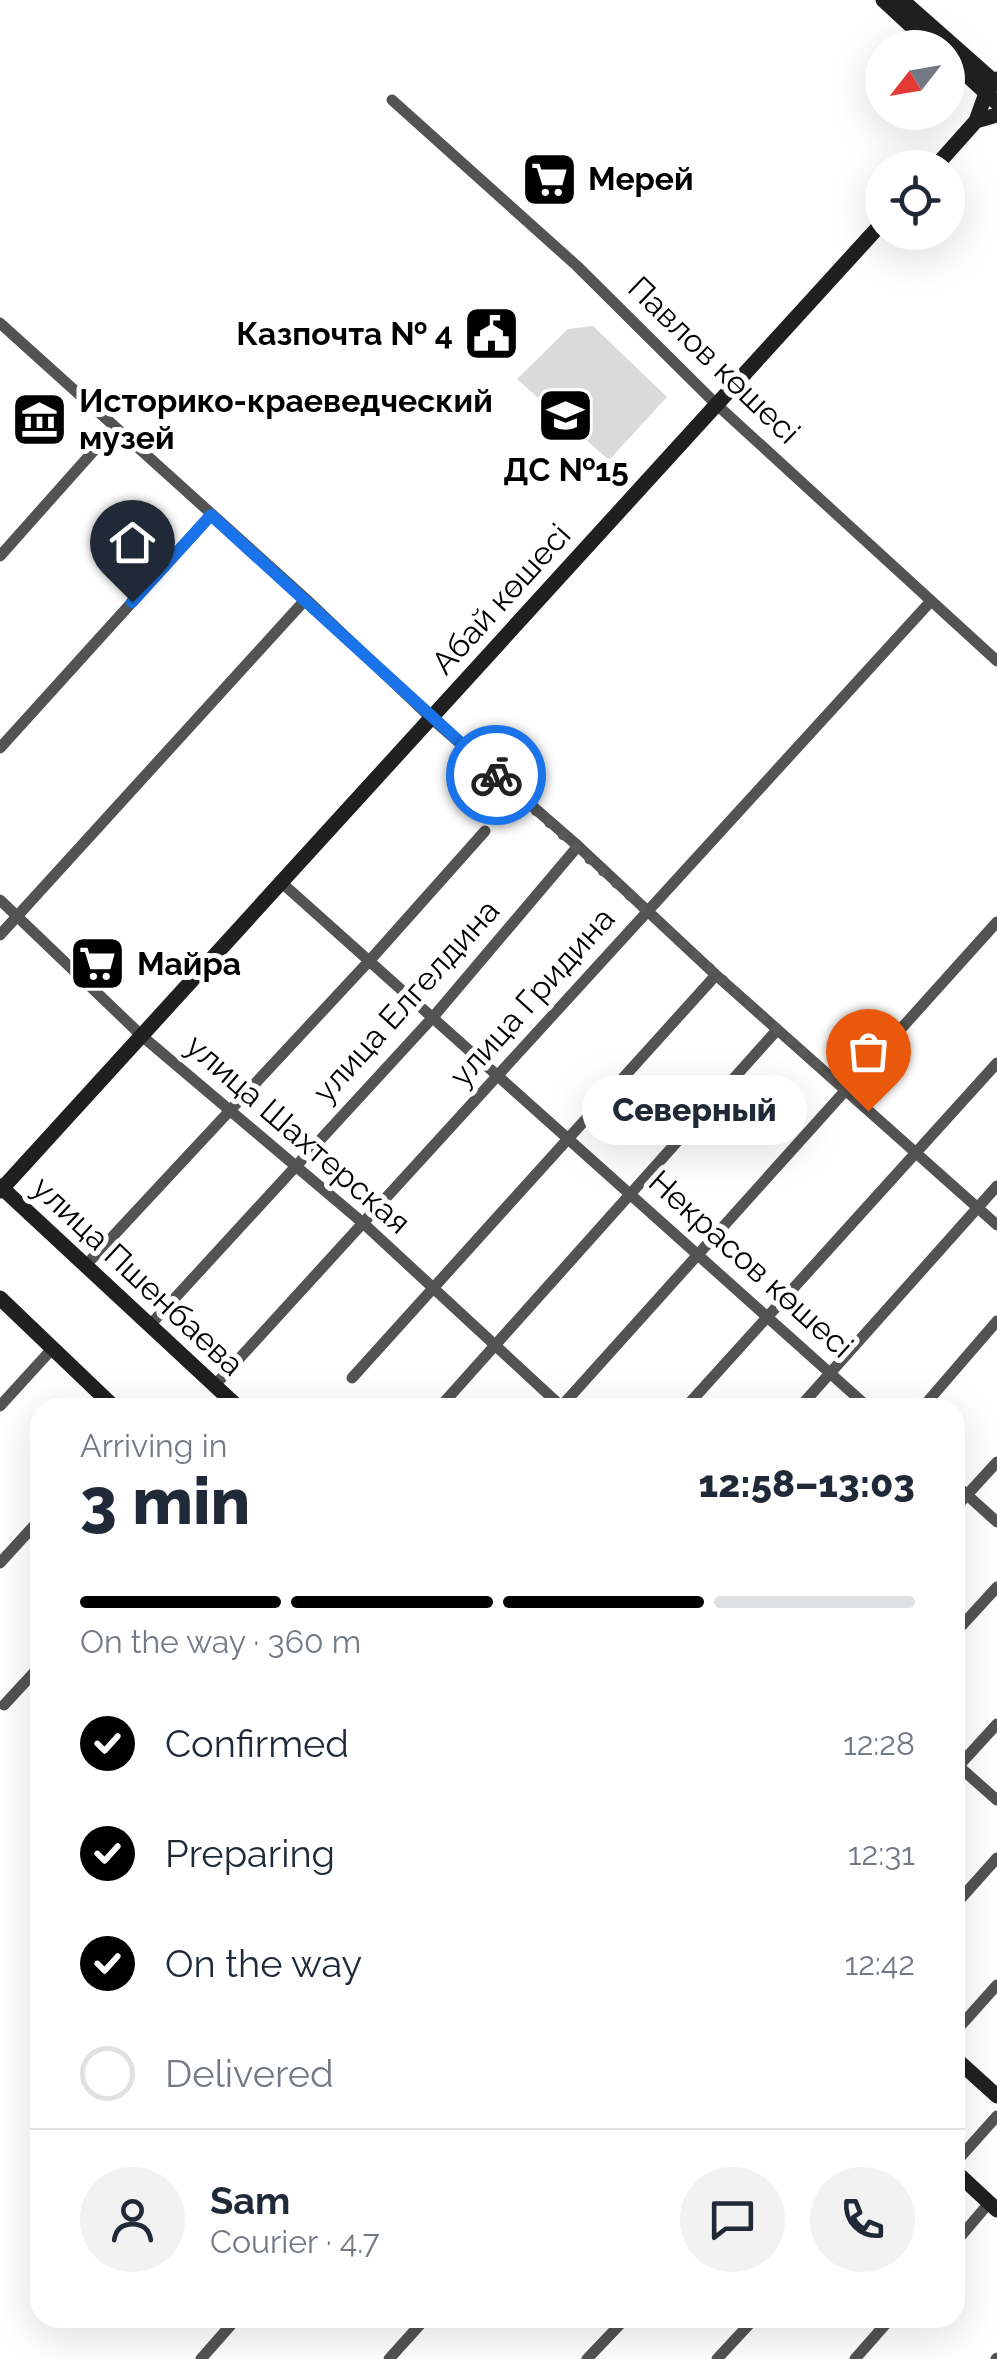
<!DOCTYPE html>
<meta charset="utf-8">
<style>
:root{--surface:#fff;--page:#f2f2f3;--text:#1f2937;--muted:#747a83;--line:#e0e1e3;--accent:#000}
body{margin:0;font-family:Raleway,sans-serif;background:var(--page);color:var(--text);height:100vh;display:flex;flex-direction:column;font-size:38px;white-space:nowrap}
*{box-sizing:border-box;margin:0}
p{font-size:32px;color:var(--muted)}
.icon{flex:none;width:55px;height:55px;fill:none;stroke:currentColor;stroke-width:2;stroke-linecap:round;stroke-linejoin:round}
.map{position:relative;flex:1;overflow:hidden}
.panel{position:absolute;left:30px;top:1398px;width:935px;height:930px;display:flex;flex-direction:column;background:var(--surface);border-radius:30px;box-shadow:0 10px 40px #0002}
.panel>*{flex:none}
.needle{width:65px;rotate:239deg}
.tools{position:absolute;left:865px;top:30px;display:grid;gap:20px}
.tools a{display:grid;place-items:center;width:100px;height:100px;border-radius:50%;background:var(--surface);box-shadow:0 10px 40px #0002;font-size:50px}
.pin{position:absolute;display:grid;place-items:center;width:85px;height:85px;color:#fff;margin:-102px -42px;border-radius:50% 50% 50% 0;rotate:-45deg;box-shadow:0 0 10px #0007}
.pin .icon{rotate:45deg}
.courier{position:absolute;display:grid;place-items:center;width:100px;height:100px;margin:-50px;border:8px solid #1a73e8;border-radius:50%;background:#fff;color:#222;box-shadow:0 2px 12px #0007}
.bubble{position:absolute;height:70px;border-radius:35px;background:var(--surface);box-shadow:0 10px 40px #0002;font-size:32px;font-weight:800;line-height:70px;text-align:center}
.head em{font-style:normal;font-weight:800}
.head div{display:flex;flex-direction:column-reverse}
.head{display:flex;align-items:center;justify-content:space-between;height:170px;padding:0 50px}
h1{font-size:65px;font-weight:800;line-height:75px}
.bar{display:grid;grid-template-columns:repeat(4,1fr);gap:15px 10px;align-content:center;height:120px;padding:0 50px}
.bar i{height:12px;border-radius:8px;background:var(--line)}
.bar .current{background:var(--accent)}
.bar p{grid-column:span 4}
.line{display:flex;align-items:center;gap:25px;padding:0 50px;border-top:2px solid var(--line)}
.line div{flex:1}
.round{display:grid;place-items:center;flex:none;width:105px;height:105px;border-radius:52px;background:var(--page)}
ol{padding:0 50px;list-style:none}
li{display:flex;align-items:center;gap:30px;height:110px}
li p{margin-inline-start:auto}
li .icon{padding:10px;border-radius:50%;background:var(--accent);color:#fff;stroke-width:4}
li:last-child{color:var(--muted)}
li i{width:55px;height:55px;border:5px solid var(--line);border-radius:50%}
.map>svg:first-child{display:block}
.green{fill:#dadada}
.lines{fill:none;stroke-linecap:round;stroke-linejoin:round}
.street{stroke:#535353;stroke-width:11}
.secondary{stroke:#202020;stroke-width:15}
.done{stroke:#595959;stroke-width:10;stroke-dasharray:0 18}
.route{stroke:#1a73e8;stroke-width:12}
.labels{text-anchor:middle;stroke-width:10;stroke-linejoin:round;paint-order:stroke}
.poi-label{font-size:32px;font-weight:bold;fill:#000;stroke:#fff;text-anchor:start}
.street-label{font-size:32px;fill:#000;stroke:#fff}
</style>
<div class="map">
<svg width="997" height="2359" viewBox="0 0 997 2359">
<rect width="100%" height="100%" fill="#fff"/>
<!-- green -->
<path class="green" d="M593,326L667,397L609,460L517,379L568,329Z"/>
<g class="lines">
<!-- street -->
<path class="street" d="M392,100L577,266L716,404L997,661
M0,323L306,599L431,718L578,846L716,975L997,1225
M0,556L114,428
M0,748L211,515
M282,883L869,1408
M0,900L142,1036L363,1223L563,1408
M0,935L306,599
M87,1264L371,959L485,831
M151,1324L434,1016L578,846
M352,1378L716,975
M215,1385L931,601
M0,1406L52,1349
M439,1408L777,1030
M560,1408L997,922
M685,1408L997,1063
M799,1408L997,1186
M922,1408L997,1321
M955,1484L997,1522
M955,1508L997,1462
M0,1563L40,1519
M955,1633L997,1587
M4,1705L40,1666
M955,1763L997,1800
M955,1770L997,1724
M955,1905L997,1858
M955,2032L997,1985
M955,2163L997,2116
M955,2243L989,2203
M201,2359L237,2318
M389,2359L426,2318
M587,2359L626,2318
M717,2359L755,2318
M855,2359L891,2318
M996,2359L997,2358"/>
<!-- secondary -->
<path class="secondary" d="M883,0L935,48
M902,0L997,84
M948,58L997,103
M976,121L997,115
M934,168L976,121L986,93L997,79
M0,1186L239,1408
M0,1191L882,223
M0,1298L115,1408
M955,2058L997,2096
M955,2171L997,2210"/>
</g>
<g class="lines">
<!-- done -->
<path class="done" d="M496,775L868,1111"/>
<!-- route -->
<path class="route" d="M132,602L211,515L496,775"/>
</g>
<!-- icons -->
<defs>
<symbol id="supermarket-square" viewBox="-11 -11 22 22"><rect x="-9" y="-9" width="18" height="18" rx="4" fill="#000" stroke="#fff"/><path d="M-6-5.5h2.5l.6 2H6L4.5 2H-2.5L-4.4-4H-6ZM-1.5 3.2a1.3 1.3 0 1 0 .1 0ZM3 3.2a1.3 1.3 0 1 0 .1 0Z" fill="#fff"/></symbol>
<symbol id="civic-square" viewBox="-11 -11 22 22"><rect x="-9" y="-9" width="18" height="18" rx="4" fill="#000" stroke="#fff"/><path d="M-.6-6.5H3V-4.5H.6V-3L4-1V1h2V6H-6V1h2V-1L-.6-3ZM-1.2 2.5V6h2.4V2.5Z" fill="#fff"/></symbol>
<symbol id="school-square" viewBox="-11 -11 22 22"><rect x="-9" y="-9" width="18" height="18" rx="4" fill="#000" stroke="#fff"/><path d="M0-5L7-2L0 1L-7-2ZM-4 1L0 2.5L4 1V4Q0 6-4 4Z" fill="#fff"/></symbol>
<symbol id="museum-square" viewBox="-11 -11 22 22"><rect x="-9" y="-9" width="18" height="18" rx="4" fill="#000" stroke="#fff"/><path d="M0-6L6-3V-2H-6V-3ZM-5-1h2V3h-2ZM-1-1h2V3h-2ZM3-1h2V3H3ZM-6 4H6V6H-6Z" fill="#fff"/></symbol>
</defs>
<g fill-rule="evenodd">
<use href="#supermarket-square" x="518" y="148" width="63" height="63"/>
<use href="#civic-square" x="460" y="302" width="63" height="63"/>
<use href="#school-square" x="534" y="384" width="63" height="63"/>
<use href="#museum-square" x="8" y="388" width="63" height="63"/>
<use href="#supermarket-square" x="66" y="932" width="63" height="63"/>
</g>
<g class="labels">
<!-- poi labels -->
<g class="poi-label">
<text x="588" y="190">Мерей</text>
<text x="453" y="345" text-anchor="end">Казпочта № 4</text>
<text x="79" y="412">Историко-краеведческий<tspan x="79" dy="37">музей</tspan></text>
<text x="566" y="481" text-anchor="middle">ДС №15</text>
<text x="137" y="975">Майра</text>
</g>
<!-- street labels -->
<g class="street-label">
<text transform="translate(714 360) rotate(44)" y="11">Павлов көшесі</text>
<text transform="translate(501 599) rotate(-48)" y="11">Абай көшесі</text>
<text transform="translate(532 997) rotate(-48)" y="11">улица Гридина</text>
<text transform="translate(406 1001) rotate(-48)" y="11">улица Елгелдина</text>
<text transform="translate(298 1134) rotate(41)" y="11">улица Шахтерская</text>
<text transform="translate(751 1264) rotate(42)" y="11">Некрасов көшесі</text>
<text transform="translate(138 1276) rotate(43)" y="11">улица Пшенбаева</text>
</g>
</g>
</svg>
<div class="tools">
<a><svg class="needle" viewBox="-14 -14 28 28"><path d="M0-13l5 13h-10z" fill="#e53935"/><path d="M0 13l5-13h-10z" fill="#747a83"/></svg></a>
<a><svg class="icon" aria-label="locate" viewBox="0 0 24 24"><circle cx="12" cy="12" r="6"/><path d="M12 2v4M12 18v4M2 12h4M18 12h4"/></svg></a>
</div>
<div class="pin" style="left:868px;top:1111px;background:#ea580c"><svg class="icon" aria-label="bag" viewBox="0 0 24 24"><path d="M5 8h14l-1 12H6zM9 8a3 3 0 0 1 6 0"/></svg></div>
<div class="pin" style="left:132px;top:602px;background:#1f2937"><svg class="icon" aria-label="home" viewBox="0 0 24 24"><path d="M3 11l9-7 9 7M6 9v11h12V9"/></svg></div>
<div class="courier" style="left:496px;top:775px"><svg class="icon" aria-label="bike" viewBox="0 0 24 24"><circle cx="6" cy="16" r="4"/><circle cx="18" cy="16" r="4"/><path d="M6 16l4-8h5l3 8M10 8l3 8H6M13 5h3"/></svg></div>
<div class="bubble" style="left:582px;top:1075px;width:225px">Северный</div>
<section class="panel">
<div class="head"><div><h1>3 min</h1><p>Arriving in</p></div><em>12:58–13:03</em></div>
<div class="bar"><i class="current"></i><i class="current"></i><i class="current"></i><i></i><p>On the way · 360 m</p></div>
<ol>
<li><svg class="icon" aria-label="check" viewBox="0 0 24 24"><path d="M5 12l5 5 9-10"/></svg>Confirmed<p>12:28</p></li>
<li><svg class="icon" aria-label="check" viewBox="0 0 24 24"><path d="M5 12l5 5 9-10"/></svg>Preparing<p>12:31</p></li>
<li><svg class="icon" aria-label="check" viewBox="0 0 24 24"><path d="M5 12l5 5 9-10"/></svg>On the way<p>12:42</p></li>
<li><i></i>Delivered</li>
</ol>
<div class="line" style="height:180px"><a class="round"><svg class="icon" aria-label="person" viewBox="0 0 24 24"><circle cx="12" cy="8" r="4"/><path d="M4 21q1-7 8-7t8 7"/></svg></a><div><b>Sam</b><p>Courier · 4.7</p></div><a class="round"><svg class="icon" aria-label="chat" viewBox="0 0 24 24"><path d="M4 5h16v11H9l-5 4z"/></svg></a><a class="round"><svg class="icon" aria-label="phone" viewBox="0 0 24 24"><path d="M5 4h4l2 5-3 2q2 4 5 5l2-3 5 2v4C11 20 4 13 5 4z"/></svg></a></div>
</section>
</div>
